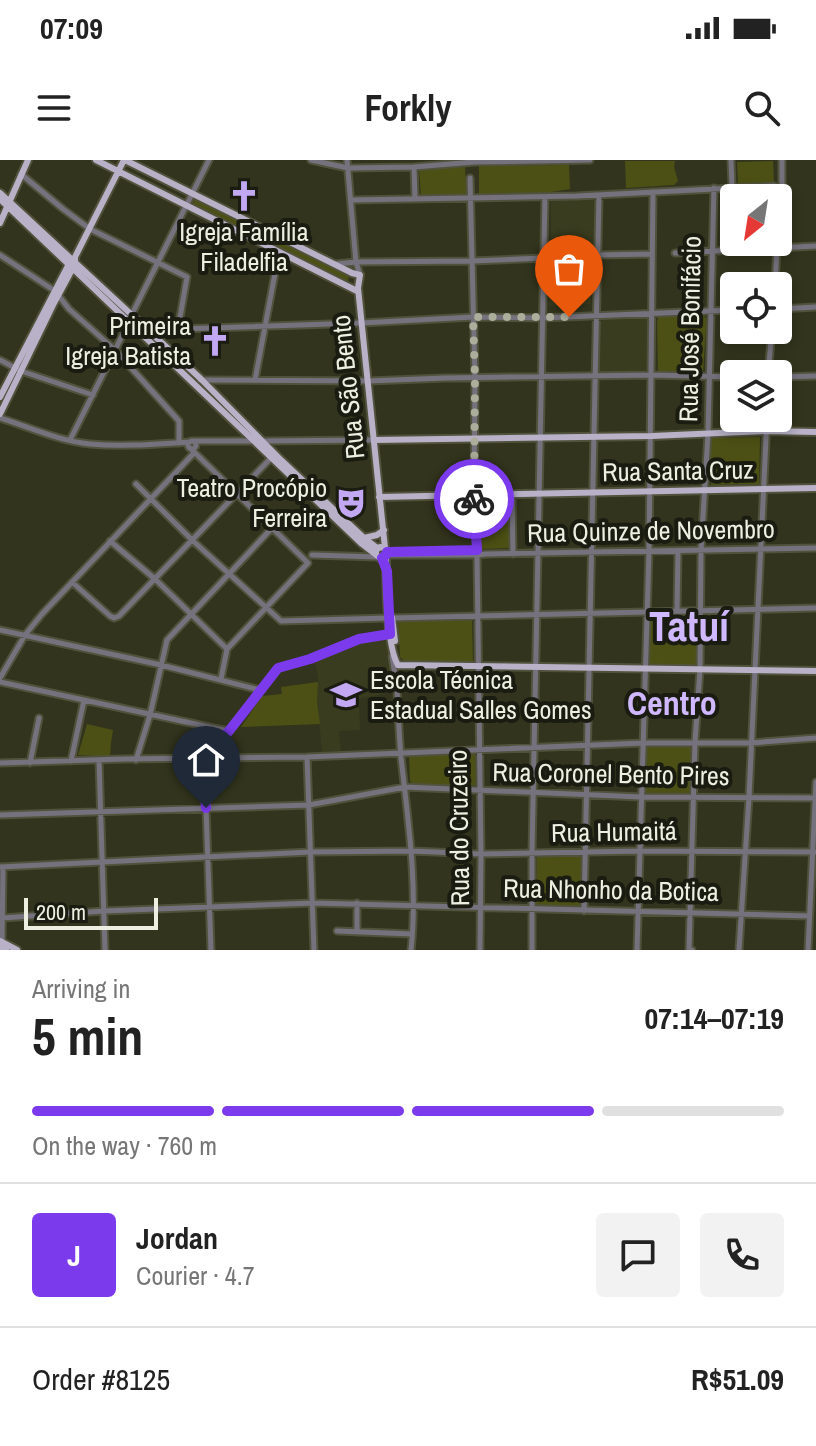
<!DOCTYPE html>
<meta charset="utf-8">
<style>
:root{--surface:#fff;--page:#f2f2f2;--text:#222;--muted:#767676;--line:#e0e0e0;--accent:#7c3aed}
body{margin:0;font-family:"Archivo Narrow",sans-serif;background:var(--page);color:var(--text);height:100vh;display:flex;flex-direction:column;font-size:30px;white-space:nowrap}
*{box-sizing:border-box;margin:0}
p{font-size:26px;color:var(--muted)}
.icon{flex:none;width:44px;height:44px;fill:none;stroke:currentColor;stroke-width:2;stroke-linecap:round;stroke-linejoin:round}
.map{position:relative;height:790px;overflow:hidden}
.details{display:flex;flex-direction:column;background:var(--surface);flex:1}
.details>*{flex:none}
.needle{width:52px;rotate:210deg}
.fabs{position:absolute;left:720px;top:24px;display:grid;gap:16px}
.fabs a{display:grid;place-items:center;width:72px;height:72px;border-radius:8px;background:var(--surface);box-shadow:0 4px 12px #0003;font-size:40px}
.scale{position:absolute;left:24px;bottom:20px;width:134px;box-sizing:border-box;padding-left:8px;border:4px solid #edefe1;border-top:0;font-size:22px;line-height:28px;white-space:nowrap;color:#edefe1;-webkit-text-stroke:6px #1a1b11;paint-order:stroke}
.pin{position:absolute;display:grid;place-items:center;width:68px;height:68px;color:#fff;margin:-82px -34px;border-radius:50% 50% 50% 0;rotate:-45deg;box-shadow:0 0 8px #0007}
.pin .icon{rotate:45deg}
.courier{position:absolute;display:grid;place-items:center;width:80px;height:80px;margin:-40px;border:6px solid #7c3aed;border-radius:50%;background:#fff;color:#222;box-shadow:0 2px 10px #0007}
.summary em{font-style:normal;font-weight:800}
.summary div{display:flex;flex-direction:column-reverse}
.summary{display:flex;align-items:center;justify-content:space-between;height:136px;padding:0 32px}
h1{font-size:52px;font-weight:800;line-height:60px}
.bar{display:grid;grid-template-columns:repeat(4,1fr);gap:12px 8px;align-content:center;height:96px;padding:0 32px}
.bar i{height:10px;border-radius:6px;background:var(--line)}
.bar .active{background:var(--accent)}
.bar p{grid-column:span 4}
.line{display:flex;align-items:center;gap:20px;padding:0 32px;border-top:2px solid var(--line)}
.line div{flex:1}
.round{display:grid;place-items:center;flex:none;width:84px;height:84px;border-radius:8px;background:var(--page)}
.status{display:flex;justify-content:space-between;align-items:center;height:56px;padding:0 40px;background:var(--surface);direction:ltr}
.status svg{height:22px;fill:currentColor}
header{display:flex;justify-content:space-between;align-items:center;height:104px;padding:0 32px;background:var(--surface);font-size:36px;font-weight:800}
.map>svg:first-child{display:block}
.built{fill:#393c1e}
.green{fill:#4c5014}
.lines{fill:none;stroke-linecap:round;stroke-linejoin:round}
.minor-casing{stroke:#50523c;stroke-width:9}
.major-casing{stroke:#50523c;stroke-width:10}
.minor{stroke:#75727d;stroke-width:5}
.major{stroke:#b8b1c7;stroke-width:6}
.done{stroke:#acae9c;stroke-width:8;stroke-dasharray:0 14.4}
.route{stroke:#7c3aed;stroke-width:10}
.labels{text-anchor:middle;stroke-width:8;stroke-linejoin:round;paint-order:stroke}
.poi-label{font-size:26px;fill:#edefe1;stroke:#1a1b11;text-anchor:end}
.street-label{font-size:26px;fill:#edefe1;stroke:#1a1b11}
.district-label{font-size:34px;font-weight:bold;fill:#d0b8fe;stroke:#1a1b11}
.town-label{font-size:42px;font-weight:bold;fill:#d0b8fe;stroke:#1a1b11}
</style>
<div class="status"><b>07:09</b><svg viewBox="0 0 49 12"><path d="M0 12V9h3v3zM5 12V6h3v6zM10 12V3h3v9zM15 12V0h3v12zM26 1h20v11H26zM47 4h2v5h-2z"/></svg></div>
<header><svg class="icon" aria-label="menu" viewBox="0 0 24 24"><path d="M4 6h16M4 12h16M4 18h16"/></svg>Forkly<svg class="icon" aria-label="search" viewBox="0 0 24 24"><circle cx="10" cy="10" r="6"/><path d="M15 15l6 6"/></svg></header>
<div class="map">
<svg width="816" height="790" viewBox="0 0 816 790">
<rect width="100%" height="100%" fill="#32341d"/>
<!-- built -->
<path class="built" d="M596,38L593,135H591V144L549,146V103L547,99V89L551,85V39Z
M649,157L650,210L598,213L599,159Z
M380,478L388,482L392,532L359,539L360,570L339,571L341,591L322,592L317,541L318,519L315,499L352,487L359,481Z"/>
<!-- green -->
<path class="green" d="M625,1H675L674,7L678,21L674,25L626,28Z
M773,1L774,23L738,24L737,2Z
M569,5L570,29L545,33L479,35V6Z
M465,7L467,36L421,37L419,9Z
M195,38L349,113L348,122L192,46Z
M661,155H703L706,158L707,168L706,169L703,214L660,213L658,211L657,163L658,158Z
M760,277L759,324L711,325V278Z
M510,339L511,388L480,389L479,340Z
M649,452L699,453L697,505H650Z
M472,460L473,503L404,501L400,497L398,461Z
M318,522L317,542L320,564L241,567L262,536L282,534L281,527Z
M87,564L113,570L111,583L110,597L78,595Z
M645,585H692L691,634H644Z
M475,592L476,625H414L410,621L409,595Z
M537,695L583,696L582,747L536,745Z"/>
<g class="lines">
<defs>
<path id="minor" d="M311,0L348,8L414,7L474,2L590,0
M347,0L356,102L360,115
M731,0L732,27
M414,7L415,39
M21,14L63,49L90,69L187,117L178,169
M470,18L475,218L474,337L477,395L481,694L480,790
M351,40L577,36L774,26L782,33
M778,80L782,33V0
M675,93L816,86
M0,95L55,131L69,149L115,190L179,261V283
M597,95L652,94
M336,104L356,102L472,101L544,98
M775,126L777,87
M778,149L816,147
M132,154L209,0
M146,178L150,173L178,169L361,163L473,157L542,158L734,150
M0,200L21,211L93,235
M768,214L772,170
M778,217L816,216
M200,220L368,221L445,218L652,215L734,217
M255,220L279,92
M0,258C29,267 59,281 90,284C123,287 156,284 189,282
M70,280L129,162
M188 285a4 4 0 1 1 8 0a4 4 0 1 1-8 0Z
M194,281H253
M263,281L374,280
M190,288L308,403L227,489
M136,324L192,380L281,461L388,458
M512,335L513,394
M110,381L155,419L227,489
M387,392L478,391
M312,395L378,397
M386,395H477L486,394L816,388
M72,422L110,456L114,458L119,456L271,298
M677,451L678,391
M392,458L816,448
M0,470L161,505L260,530
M392,496L397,528
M0,518L25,475L42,454L194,293
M221,519L227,489
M0,522L228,571
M397,528C398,551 399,574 401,597C408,661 418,726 411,790
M307,597L314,790
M99,600L105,790
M136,600L150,555L167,480L272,368
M71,601L84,540
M0,603L123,599L307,597L643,583H750L816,578
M30,603L39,558
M0,655L309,645L405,627L641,637L816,638
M0,707L310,692L412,691L481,694L640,691L816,692
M584,751L599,35
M2,758L104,751L313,743L809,756
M337,771L412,774
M357,772V743
M2,782L3,707
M211,790L206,648L202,599L229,571L278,508L310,499L359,479L390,474V478
M532,790V693L545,37
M637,790L649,391L653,32
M692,790H689L695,582L700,510L701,390L708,274L714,28
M739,790L749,637L767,258
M808,790L816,622"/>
<path id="major" d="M96,0L357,131
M125,0L352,113L360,115L358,128L385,388
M0,33L201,219L281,300L364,378L377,388
M0,39L362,384L380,398L385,396L387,392L385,388L380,387L376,390V393
M0,63L28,0
M0,237L70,102
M0,254L54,143L75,104V97L124,0
M374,280L652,276L766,271L816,272
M379,337L816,328
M364,378L377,375L384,370
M386,395C386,419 386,486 398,505
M392,457L395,481
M398,505L816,511
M0,781L17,790
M0,787L6,790"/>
</defs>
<!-- minor casing -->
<use href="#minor" class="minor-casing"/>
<!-- major casing -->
<use href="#major" class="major-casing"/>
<!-- minor -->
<use href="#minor" class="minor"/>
<!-- major -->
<use href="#major" class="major"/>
</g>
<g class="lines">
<!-- done -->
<path class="done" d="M474,339L475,218L473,157H569"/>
<!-- route -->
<path class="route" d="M206,648L202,599L229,571L278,508L310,499L359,479L390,474L387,411L382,398L386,395L387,392L477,390L474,339"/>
</g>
<!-- icons -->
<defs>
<symbol id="church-bare" viewBox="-9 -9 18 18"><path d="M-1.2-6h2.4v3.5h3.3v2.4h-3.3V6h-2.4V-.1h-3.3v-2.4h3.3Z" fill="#c2a8f3" stroke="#1a1b11" stroke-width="2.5" paint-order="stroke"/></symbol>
<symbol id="theatre-bare" viewBox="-9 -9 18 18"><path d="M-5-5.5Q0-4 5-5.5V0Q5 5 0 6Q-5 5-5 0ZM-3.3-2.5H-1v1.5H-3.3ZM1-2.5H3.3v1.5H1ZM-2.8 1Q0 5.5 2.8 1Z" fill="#c2a8f3" stroke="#1a1b11" stroke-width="2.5" paint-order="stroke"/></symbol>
<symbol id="university-bare" viewBox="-9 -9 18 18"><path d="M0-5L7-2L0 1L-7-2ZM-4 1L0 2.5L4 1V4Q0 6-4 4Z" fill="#c2a8f3" stroke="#1a1b11" stroke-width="2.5" paint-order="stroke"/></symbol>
</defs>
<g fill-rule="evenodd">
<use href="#church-bare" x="222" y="14" width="44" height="44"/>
<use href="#church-bare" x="193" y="159" width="44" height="44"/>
<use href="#theatre-bare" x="329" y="321" width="44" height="44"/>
<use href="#university-bare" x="324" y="513" width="44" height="44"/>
</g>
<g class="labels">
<!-- poi labels -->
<g class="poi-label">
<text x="244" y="81" text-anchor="middle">Igreja Família<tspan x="244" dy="30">Filadelfia</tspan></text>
<text x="191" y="175">Primeira<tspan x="191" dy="30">Igreja Batista</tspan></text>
<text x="327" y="337">Teatro Procópio<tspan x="327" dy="30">Ferreira</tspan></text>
<text x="370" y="529" text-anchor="start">Escola Técnica<tspan x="370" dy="30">Estadual Salles Gomes</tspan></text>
</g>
<!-- street labels -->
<g class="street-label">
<text transform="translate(690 169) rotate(-89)" y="9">Rua José Bonifácio</text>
<text transform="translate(348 227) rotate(-96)" y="9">Rua São Bento</text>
<text transform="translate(678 311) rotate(-1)" y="9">Rua Santa Cruz</text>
<text transform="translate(651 371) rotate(-1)" y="9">Rua Quinze de Novembro</text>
<text transform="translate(611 614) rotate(1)" y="9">Rua Coronel Bento Pires</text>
<text transform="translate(459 668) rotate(-91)" y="9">Rua do Cruzeiro</text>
<text transform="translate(614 672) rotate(-1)" y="9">Rua Humaitá</text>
<text transform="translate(611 730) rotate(1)" y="9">Rua Nhonho da Botica</text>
</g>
<!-- district labels -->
<g class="district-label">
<text x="672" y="555">Centro</text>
</g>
<!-- town labels -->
<g class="town-label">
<text x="689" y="481">Tatuí</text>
</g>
</g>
</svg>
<div class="fabs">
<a><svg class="needle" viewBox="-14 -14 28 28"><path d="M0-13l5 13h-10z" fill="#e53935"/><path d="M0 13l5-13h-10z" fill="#767676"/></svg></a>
<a><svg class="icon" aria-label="locate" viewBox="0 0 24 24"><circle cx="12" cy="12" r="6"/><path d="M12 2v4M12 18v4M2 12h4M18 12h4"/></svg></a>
<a><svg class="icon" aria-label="layers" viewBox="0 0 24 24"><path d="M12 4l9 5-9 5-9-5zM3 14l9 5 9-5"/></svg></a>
</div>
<div class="scale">200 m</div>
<div class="pin" style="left:569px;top:157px;background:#ea580c"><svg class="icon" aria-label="bag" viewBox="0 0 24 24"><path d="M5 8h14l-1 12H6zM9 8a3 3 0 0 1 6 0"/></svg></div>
<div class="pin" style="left:206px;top:648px;background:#1f2937"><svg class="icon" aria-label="home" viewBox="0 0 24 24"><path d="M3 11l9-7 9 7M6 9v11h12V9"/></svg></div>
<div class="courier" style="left:474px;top:339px"><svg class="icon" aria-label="bike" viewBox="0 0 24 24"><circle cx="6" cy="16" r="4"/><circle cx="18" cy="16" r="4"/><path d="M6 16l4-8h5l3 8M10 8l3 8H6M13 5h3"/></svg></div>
</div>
<section class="details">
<div class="summary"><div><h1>5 min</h1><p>Arriving in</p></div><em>07:14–07:19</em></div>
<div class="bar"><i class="active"></i><i class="active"></i><i class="active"></i><i></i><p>On the way · 760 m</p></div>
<div class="line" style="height:144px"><b class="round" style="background:var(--accent);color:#fff">J</b><div><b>Jordan</b><p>Courier · 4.7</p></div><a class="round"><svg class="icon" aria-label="chat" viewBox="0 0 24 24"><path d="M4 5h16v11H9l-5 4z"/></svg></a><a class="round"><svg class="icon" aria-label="phone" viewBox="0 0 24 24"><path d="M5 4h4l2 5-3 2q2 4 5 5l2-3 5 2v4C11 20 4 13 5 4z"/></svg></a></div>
<div class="line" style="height:104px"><div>Order #8125</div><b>R$51.09</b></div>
</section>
